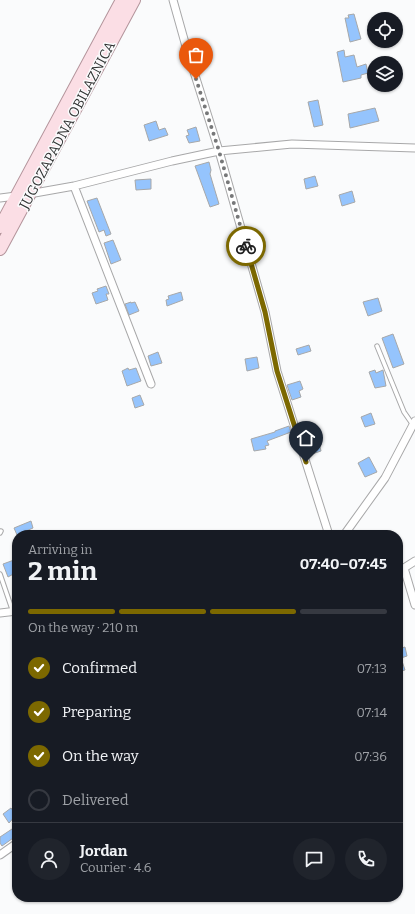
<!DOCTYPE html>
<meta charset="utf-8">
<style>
:root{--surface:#171b24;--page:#20242c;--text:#f1f3f6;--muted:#9ea1a6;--line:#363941;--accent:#7c6800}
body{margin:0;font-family:Bitter,serif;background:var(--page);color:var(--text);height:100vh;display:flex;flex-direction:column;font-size:15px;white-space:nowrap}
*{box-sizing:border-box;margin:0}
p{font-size:13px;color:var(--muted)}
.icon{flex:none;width:22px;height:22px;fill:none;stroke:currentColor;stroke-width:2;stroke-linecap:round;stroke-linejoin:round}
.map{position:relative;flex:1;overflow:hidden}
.details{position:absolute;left:12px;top:530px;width:391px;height:372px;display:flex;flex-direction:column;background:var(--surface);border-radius:16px;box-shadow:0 1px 3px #0004}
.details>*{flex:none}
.fabs{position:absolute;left:367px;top:12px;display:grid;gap:8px}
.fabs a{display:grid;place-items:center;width:36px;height:36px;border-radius:50%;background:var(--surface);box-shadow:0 1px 3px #0004;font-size:20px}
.pin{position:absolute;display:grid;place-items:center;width:34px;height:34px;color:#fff;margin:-41px -17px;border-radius:50% 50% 50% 0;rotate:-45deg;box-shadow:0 0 4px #0007}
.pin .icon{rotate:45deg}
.courier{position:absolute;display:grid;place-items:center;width:40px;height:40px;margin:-20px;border:3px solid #7c6800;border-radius:50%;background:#fff;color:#222;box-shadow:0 1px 5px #0007}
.head em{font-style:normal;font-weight:700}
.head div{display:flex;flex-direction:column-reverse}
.head{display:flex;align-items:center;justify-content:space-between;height:68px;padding:0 16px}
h1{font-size:26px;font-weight:700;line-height:30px}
.bar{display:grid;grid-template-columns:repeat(4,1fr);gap:6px 4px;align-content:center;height:48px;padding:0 16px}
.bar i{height:5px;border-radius:3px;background:var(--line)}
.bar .on{background:var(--accent)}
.bar p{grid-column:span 4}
.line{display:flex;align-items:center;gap:10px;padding:0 16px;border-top:1px solid var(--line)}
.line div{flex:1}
.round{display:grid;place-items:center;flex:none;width:42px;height:42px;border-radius:21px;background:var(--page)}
ol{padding:0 16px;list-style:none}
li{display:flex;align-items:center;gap:12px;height:44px}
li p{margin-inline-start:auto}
li .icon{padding:4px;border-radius:50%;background:var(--accent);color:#fff;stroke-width:4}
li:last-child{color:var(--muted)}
li i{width:22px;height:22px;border:2px solid var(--line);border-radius:50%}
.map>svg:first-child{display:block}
.building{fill:#95c4fd;stroke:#a7a8a9}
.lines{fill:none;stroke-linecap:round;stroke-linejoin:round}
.service-casing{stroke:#a8a8a9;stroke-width:5.5}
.minor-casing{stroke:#a8a8a9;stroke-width:9}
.primary-casing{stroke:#b3949b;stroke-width:14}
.service{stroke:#fff;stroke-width:3.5}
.minor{stroke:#fff;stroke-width:7}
.primary{stroke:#fbdee5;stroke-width:12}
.done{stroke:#777879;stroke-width:4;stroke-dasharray:0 7.2}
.route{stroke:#7c6800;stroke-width:5}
.labels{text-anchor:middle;stroke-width:3;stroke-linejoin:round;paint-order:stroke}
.street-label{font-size:14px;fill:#313232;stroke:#fafbfc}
</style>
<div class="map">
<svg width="415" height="914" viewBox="0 0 415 914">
<rect width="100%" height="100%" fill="#fafbfc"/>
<!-- building -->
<path class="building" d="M354,14L361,39L350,42L345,18H349L348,15Z
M344,50L345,57L354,55L357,67L366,64L368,73L361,75V78L343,82L337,52Z
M318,100L323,125L314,127L308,102Z
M375,108L379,121L350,128L348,114Z
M156,121L159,130L165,128L168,135L149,141L144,125Z
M196,127L200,141L189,143L186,136L189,135L187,130Z
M209,162L211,170L210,174L219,204L210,207L195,166Z
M315,176L318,186L306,189L304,179Z
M151,179V189L136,190L135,180Z
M352,191L355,202L342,206L339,195Z
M97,198L111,234L106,236L104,230L99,232L87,201Z
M113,240L121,260L111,264L104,243Z
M106,286L109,294H106L108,300L96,304L92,293L98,291L97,289Z
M181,292L183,300L167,306L166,300L169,299L168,296Z
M378,298L382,311L368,316L363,302Z
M131,302V303L135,302L139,311L129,315L125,304Z
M393,334L404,364L393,368L382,338Z
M309,345L311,351L298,355L296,349Z
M158,352L162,363L151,366L148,356Z
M257,357L259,368L247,371L245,359Z
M128,368L129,370L136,368L141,381L127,386L122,371Z
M375,370L376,373L383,370L386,386L375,388L369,372Z
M300,381L303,389L299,391L301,397L292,400L287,385Z
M140,395L144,405L135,408L132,398Z
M371,413L375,424L365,427L361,417Z
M289,426L291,432L267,441L269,445L265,446L266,449L254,451L251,439L275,432V431Z
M315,426L321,451L309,455L306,446L309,445L304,429Z
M369,457L377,472L365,477L358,463Z
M31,521L33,528L17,535L14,528Z
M14,560L17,572L8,577L3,564Z
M405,647L407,656L401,658L405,670L398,672V649Z
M11,808L16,815L9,823L3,814Z
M12,829L16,836L2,846L0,843V837Z"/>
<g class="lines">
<defs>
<path id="service" d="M377,346L404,412L413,425
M0,533L1,531
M0,574L13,612"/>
<path id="minor" d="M173,0L187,50L219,151L265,312L277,371L329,535
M74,186L151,384
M29,194L74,186L172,161L219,151L292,144L415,148
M0,198L16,196
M344,535L385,478L415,421
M398,568H404L415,561
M404,568L415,605
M0,613L17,611
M0,855L17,843"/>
<path id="primary" d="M0,227L122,0
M0,249L134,0"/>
</defs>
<!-- service casing -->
<use href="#service" class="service-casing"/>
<!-- minor casing -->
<use href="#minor" class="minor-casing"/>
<!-- primary casing -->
<use href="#primary" class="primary-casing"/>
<!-- service -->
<use href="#service" class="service"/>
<!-- minor -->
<use href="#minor" class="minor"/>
<!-- primary -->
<use href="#primary" class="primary"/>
</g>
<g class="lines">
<!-- done -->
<path class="done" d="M196,79L219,151L246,246"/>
<!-- route -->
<path class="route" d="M246,246L265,312L277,371L306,462"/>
</g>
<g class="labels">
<!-- street labels -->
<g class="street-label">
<text transform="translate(67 125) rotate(-62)" y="5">JUGOZAPADNA OBILAZNICA</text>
</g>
</g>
</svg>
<div class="fabs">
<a><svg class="icon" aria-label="locate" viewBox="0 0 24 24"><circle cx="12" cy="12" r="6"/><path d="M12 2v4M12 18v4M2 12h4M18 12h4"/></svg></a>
<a><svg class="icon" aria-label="layers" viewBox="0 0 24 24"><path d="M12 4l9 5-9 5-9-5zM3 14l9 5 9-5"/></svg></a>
</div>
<div class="pin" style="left:196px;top:79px;background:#ea580c"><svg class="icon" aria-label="bag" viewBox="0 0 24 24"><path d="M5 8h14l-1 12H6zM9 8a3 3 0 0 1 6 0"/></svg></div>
<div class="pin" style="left:306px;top:462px;background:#1f2937"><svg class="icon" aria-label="home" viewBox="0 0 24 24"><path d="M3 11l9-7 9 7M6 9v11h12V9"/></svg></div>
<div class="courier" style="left:246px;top:246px"><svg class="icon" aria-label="bike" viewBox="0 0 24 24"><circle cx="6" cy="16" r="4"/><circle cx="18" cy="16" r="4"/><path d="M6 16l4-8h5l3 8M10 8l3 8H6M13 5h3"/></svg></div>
<section class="details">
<div class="head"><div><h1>2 min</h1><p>Arriving in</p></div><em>07:40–07:45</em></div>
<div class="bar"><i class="on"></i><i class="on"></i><i class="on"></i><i></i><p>On the way · 210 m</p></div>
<ol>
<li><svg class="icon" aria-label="check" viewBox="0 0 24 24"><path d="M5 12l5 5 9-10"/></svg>Confirmed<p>07:13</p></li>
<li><svg class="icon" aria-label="check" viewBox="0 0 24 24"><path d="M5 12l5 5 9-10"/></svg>Preparing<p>07:14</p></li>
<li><svg class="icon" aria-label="check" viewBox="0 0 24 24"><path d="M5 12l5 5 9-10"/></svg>On the way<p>07:36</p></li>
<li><i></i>Delivered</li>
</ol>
<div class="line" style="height:72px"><a class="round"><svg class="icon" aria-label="person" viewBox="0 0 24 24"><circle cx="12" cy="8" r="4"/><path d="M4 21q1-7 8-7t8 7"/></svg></a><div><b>Jordan</b><p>Courier · 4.6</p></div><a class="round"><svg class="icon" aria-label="chat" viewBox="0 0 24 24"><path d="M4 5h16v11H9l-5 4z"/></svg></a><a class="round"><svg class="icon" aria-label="phone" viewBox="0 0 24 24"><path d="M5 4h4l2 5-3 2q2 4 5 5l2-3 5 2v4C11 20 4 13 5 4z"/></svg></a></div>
</section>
</div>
